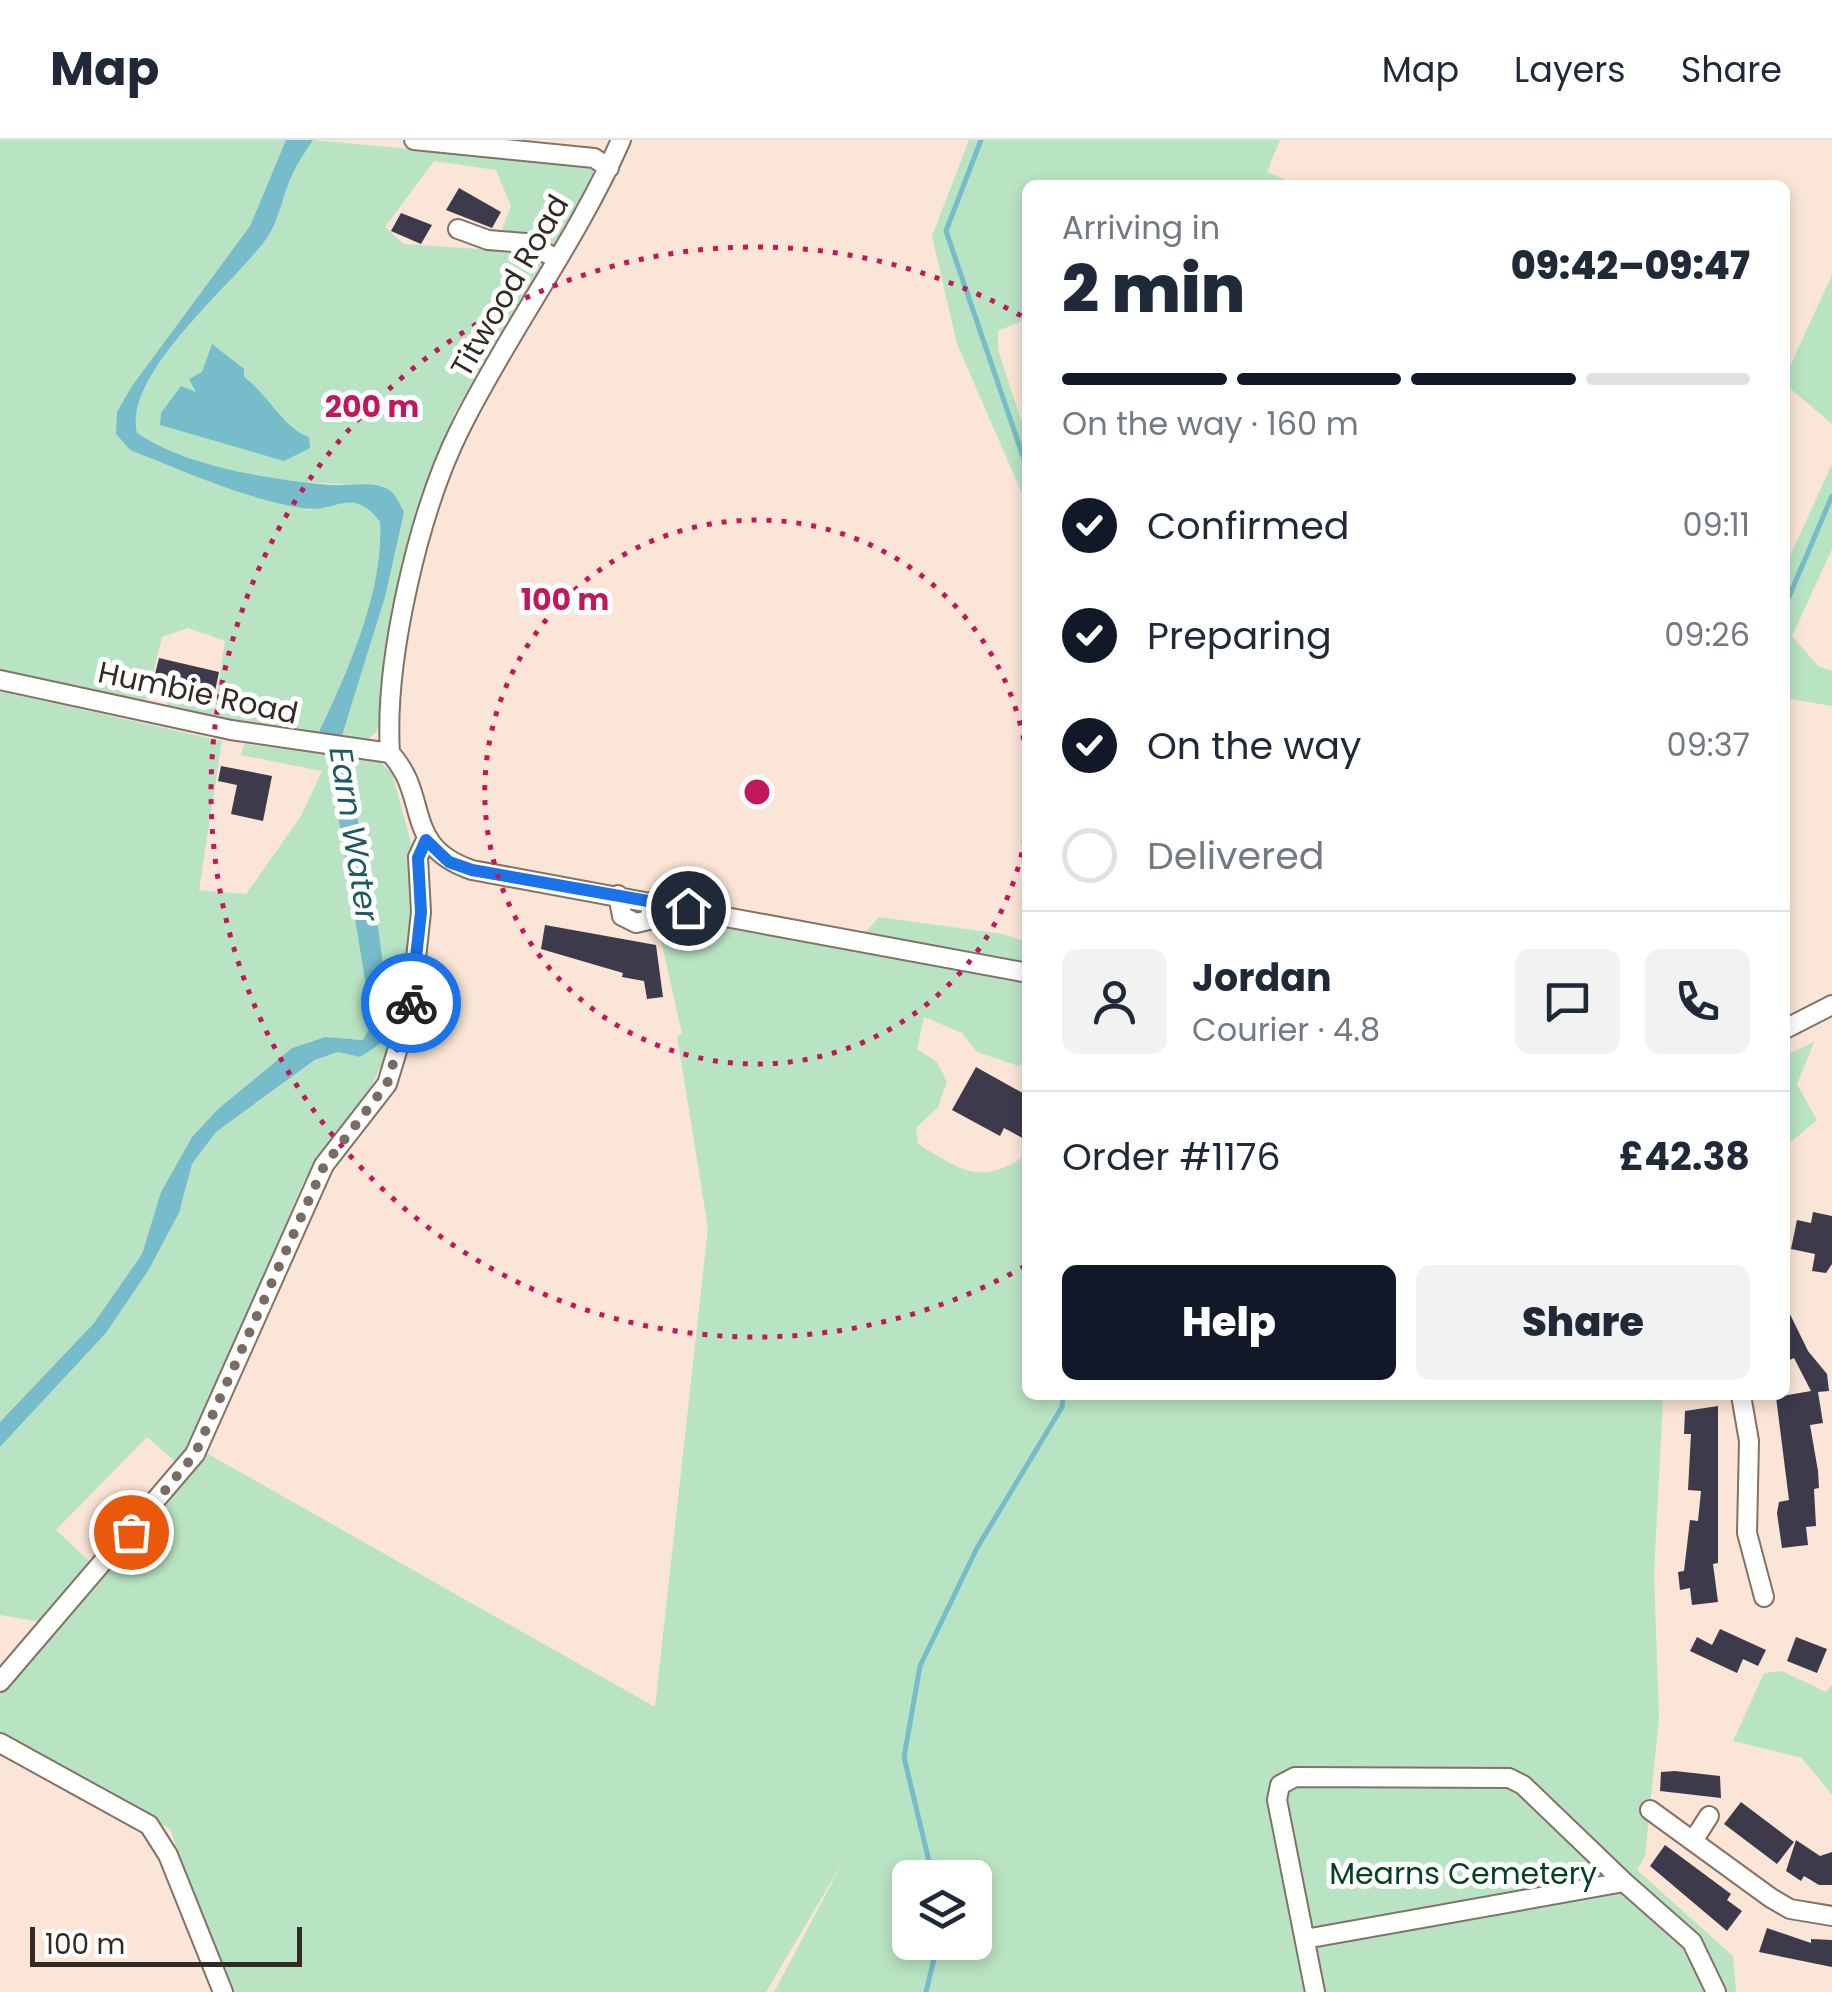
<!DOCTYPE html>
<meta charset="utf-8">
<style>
:root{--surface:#fff;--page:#f2f2f3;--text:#1f2937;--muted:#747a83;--line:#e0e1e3;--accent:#111827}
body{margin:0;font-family:Poppins,sans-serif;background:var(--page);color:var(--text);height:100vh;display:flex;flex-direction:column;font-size:38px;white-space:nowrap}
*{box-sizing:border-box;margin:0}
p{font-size:32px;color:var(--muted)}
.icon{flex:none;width:55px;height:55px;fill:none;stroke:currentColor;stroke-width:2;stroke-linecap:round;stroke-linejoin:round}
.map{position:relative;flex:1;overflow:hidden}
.side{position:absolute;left:1022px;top:40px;width:768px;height:1220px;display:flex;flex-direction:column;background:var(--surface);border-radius:15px;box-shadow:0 5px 15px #0003}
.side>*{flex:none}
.controls{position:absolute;left:892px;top:1720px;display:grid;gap:20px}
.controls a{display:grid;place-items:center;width:100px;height:100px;border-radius:15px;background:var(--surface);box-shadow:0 5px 15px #0003;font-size:50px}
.scale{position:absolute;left:30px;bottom:25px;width:272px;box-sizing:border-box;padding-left:10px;border:5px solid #322b25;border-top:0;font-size:28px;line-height:35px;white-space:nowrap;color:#322b25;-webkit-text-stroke:8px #fff;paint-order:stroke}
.pin{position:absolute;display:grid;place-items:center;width:85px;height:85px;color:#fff;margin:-42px;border:5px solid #fff;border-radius:50%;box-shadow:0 2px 10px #0007}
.courier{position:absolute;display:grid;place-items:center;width:100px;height:100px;margin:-50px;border:8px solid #1a73e8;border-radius:50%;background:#fff;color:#222;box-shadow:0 2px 12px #0007}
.overview em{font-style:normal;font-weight:800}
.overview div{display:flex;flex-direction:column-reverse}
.overview{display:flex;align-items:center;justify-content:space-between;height:170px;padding:0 40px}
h1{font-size:65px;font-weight:800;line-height:75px}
.bar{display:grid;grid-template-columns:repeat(4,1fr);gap:15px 10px;align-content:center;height:120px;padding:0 40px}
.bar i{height:12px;border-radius:8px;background:var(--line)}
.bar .current{background:var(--accent)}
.bar p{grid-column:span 4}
.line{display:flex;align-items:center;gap:25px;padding:0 40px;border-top:2px solid var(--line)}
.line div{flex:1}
.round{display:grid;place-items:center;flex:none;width:105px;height:105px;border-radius:15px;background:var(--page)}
ol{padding:0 40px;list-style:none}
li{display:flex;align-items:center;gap:30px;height:110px}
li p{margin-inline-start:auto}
li .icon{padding:10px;border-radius:50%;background:var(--accent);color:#fff;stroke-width:4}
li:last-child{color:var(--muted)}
li i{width:55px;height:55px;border:5px solid var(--line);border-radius:50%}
.button{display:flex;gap:20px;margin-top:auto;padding:20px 40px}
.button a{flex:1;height:115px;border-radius:15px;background:var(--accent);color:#fff;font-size:40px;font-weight:800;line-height:115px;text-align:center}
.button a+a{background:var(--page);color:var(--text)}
header{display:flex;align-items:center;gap:60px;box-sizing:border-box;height:140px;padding:0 50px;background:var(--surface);border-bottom:2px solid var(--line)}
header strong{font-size:48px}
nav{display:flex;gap:55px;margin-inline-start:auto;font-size:35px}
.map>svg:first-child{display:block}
.green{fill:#b9e4c3;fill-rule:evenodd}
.water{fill:#76bccb}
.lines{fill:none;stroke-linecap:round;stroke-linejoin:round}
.stream{stroke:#76bccb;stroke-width:5}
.building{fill:#3d3a4c}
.minor-casing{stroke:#847264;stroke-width:22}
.minor{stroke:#fff;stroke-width:18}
.done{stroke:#786c63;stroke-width:10;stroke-dasharray:0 18}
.route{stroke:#1a73e8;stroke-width:12}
.ring{fill:none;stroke:#c2185b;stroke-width:5;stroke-dasharray:5 10}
.labels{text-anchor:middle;stroke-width:10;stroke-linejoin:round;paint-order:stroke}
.street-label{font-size:30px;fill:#322b25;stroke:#fff}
.park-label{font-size:30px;fill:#06421f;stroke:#fff}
.water-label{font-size:32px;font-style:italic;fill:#1e5964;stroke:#fff}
.centre{fill:#c2185b;stroke:#fff;stroke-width:5}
.ring-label{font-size:30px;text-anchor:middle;font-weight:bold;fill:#c2185b;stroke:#fff;stroke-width:10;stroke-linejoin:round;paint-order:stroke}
</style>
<header>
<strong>Map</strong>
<nav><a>Map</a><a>Layers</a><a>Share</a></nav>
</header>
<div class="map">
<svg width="1832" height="1852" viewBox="0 0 1832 1852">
<rect width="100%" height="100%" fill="#fae5d6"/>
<!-- green -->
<path class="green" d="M0,0H286L250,86L132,246L116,294L130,310L159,322L309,370L354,360L370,368L380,381C385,452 347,533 317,596L167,567V561L215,569L225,501L188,488L162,497L146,562L0,531Z
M313,0L582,25L599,33L454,274L422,372L385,529L381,577L376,593L366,600L341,599L385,457L403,372L383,346C305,344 203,338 137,293C123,233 234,144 267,98C280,79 283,53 293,33C298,22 306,11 313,0ZM434,21L496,30L511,66L494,110L404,104L385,87Z
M969,0H1280L1267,32L1293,43L1028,45L1027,179L998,191V210L1027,298V365L957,204L932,96Z
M1832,135V284L1785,244V237Z
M1832,324V409L1792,496L1818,526L1832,531V566L1785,558V427Z
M0,551L222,601L199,750L246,754L301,676L322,631L241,615L244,604L328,614L372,883L363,900L325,897L292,908L218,969L192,997L161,1052L142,1114L94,1183L0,1282Z
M342,614L380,622L392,633L416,721L412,808L398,888L371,947L304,1041L190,1305L177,1323L147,1297L56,1390L89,1421L87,1431L42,1482L0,1475V1307L106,1193L148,1131L179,1073L192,1024L216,992L316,920L338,912L360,917L388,888L356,663Z
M655,773L1027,840V919L1019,926L977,912L962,893L924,877L917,909L937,922L947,942L938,967L916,988L918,1004C963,1031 979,1046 1027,1015L1028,1255H1670L1663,1259L1654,1434L1659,1578L1645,1716L1637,1730L1733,1816L1736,1852H774L844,1720L766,1852H230L170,1689L0,1594V1554L203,1311L655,1567L708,1088L677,896L682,894ZM910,1738H975V1802H910Z
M879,777L1002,794L1027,802V822L865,793Z
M1814,902L1797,944L1817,980L1790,1003L1785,1023V915Z
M1782,1531L1826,1552L1832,1544V1655L1802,1618L1733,1601L1764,1533Z"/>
<!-- water -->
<path class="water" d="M286,0H313C306,11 298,22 293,33C283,53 280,79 267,98C234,144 123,233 137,293C189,328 270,339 331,345C348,346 371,341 386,348C395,352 399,363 404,372L385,457L341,599L317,596C347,533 384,452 380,382C352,344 336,374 302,368C246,359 183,331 130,310L116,294L117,272L132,246L250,86Z
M212,204L244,229V237C269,255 283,288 309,297L310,308L284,321L160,285L161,273L181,246L196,252L189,239L202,232Z
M328,614H342C357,666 398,857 383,902L360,917L338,912L315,920L216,992L192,1024L179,1073L148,1131L106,1193L0,1307V1282L94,1183L142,1114L161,1052L192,997L218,969L292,908L325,897L363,900L372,883Z"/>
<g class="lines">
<!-- stream -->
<path class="stream" d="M981,0L946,91L1028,331
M1785,466L1832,356
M933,1738L904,1617L920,1526L977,1408L1062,1267L1063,1255
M926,1852L938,1802"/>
</g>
<!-- building -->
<path class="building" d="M459,48L501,72L492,88L446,70Z
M401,73L432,85L421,104L391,91Z
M159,518L219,532L214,556L153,542Z
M221,626L272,636L263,681L231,674L237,645L218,641Z
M545,785L656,805L663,857L647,859L644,841L622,837L623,833L541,809Z
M976,927L1028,956V1001L1004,988L1000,996L952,970Z
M1813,1072L1832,1076V1124L1826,1133L1812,1131L1815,1114L1791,1109L1797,1080L1811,1083Z
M1785,1164L1808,1211L1827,1234L1829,1251L1818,1252L1823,1283L1810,1285L1818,1331L1819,1348L1814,1349L1816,1386L1806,1387L1808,1405L1782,1408L1777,1373L1779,1362L1789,1360L1776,1257L1811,1251L1794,1218L1785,1222Z
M1718,1266V1423L1713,1424L1718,1462L1692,1465L1690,1448L1680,1450L1678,1432L1684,1431L1690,1380L1698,1381L1701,1351L1688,1350L1691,1294H1684L1685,1271Z
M1720,1489L1766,1510L1758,1526L1743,1519L1737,1533L1690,1511L1697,1497L1712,1505Z
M1796,1497L1827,1509L1817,1533L1787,1521Z
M1675,1631L1720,1636L1721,1658L1660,1651L1661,1632Z
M1741,1662L1794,1702L1777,1724L1724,1684Z
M1796,1700L1820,1716L1832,1712V1745H1819L1804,1736L1801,1741L1786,1731Z
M1665,1705L1731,1754L1727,1760L1742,1771L1727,1791L1650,1726Z
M1767,1788L1811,1803V1799L1832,1800V1827L1759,1812Z"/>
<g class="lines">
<defs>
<path id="minor" d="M414,0L594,18L609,28
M458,89L488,100L525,103L558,119
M0,540L231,590L390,613C431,657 401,706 472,730L1028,833
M390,613C384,520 419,370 461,287C510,189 577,100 621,0
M618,755L622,776L636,783L649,780L654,761
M1785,889L1832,865
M1741,1255L1749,1301L1747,1393L1764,1457
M0,1542L195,1314L324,1025L387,944L411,865L421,772L418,717L426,700
M0,1603L149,1685L168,1715L223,1852
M1650,1670L1771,1758L1790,1769L1832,1776
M1693,1701L1709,1676
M1305,1799L1624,1742L1692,1802L1716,1852
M1315,1852L1277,1660L1280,1645L1295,1637L1509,1638L1523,1645L1624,1742"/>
</defs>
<!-- minor casing -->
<use href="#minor" class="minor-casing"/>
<!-- minor -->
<use href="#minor" class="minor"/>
</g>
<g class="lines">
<!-- done -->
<path class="done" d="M131,1392L195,1314L324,1026L387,944L411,863"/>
<!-- route -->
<path class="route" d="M411,863L421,772L418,718L426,700L449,722L472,730L688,768"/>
</g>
<!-- distance rings -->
<g class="ring">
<path d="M1027 683A272 272 0 1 1 1027 621"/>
<path d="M1025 1126A545 545 0 1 1 1025 178"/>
</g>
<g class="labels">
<!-- street labels -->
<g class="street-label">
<text transform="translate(510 146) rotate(-60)" y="10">Titwood Road</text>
<text transform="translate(198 553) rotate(12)" y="10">Humbie Road</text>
</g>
<!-- park labels -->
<g class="park-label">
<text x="1463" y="1744">Mearns Cemetery</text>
</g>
<!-- water labels -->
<g class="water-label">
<text transform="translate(354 694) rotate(81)" y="11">Earn Water</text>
</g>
</g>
<circle cx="757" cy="652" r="15" class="centre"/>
<g class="ring-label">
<text x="372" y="277">200 m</text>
<text x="565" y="470">100 m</text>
</g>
</svg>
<div class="controls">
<a><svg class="icon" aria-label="layers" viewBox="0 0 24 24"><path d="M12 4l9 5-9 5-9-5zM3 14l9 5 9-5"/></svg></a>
</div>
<div class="scale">100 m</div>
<div class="pin" style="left:131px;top:1392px;background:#ea580c"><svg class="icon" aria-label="bag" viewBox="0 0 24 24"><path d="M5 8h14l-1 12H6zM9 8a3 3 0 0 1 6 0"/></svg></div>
<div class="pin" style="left:688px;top:768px;background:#1f2937"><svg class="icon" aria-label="home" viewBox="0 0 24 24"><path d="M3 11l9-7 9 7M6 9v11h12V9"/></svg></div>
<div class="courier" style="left:411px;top:863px"><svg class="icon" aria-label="bike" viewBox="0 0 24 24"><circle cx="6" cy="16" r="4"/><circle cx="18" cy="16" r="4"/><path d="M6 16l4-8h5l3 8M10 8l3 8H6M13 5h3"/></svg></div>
<section class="side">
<div class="overview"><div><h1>2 min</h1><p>Arriving in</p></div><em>09:42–09:47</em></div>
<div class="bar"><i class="current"></i><i class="current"></i><i class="current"></i><i></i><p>On the way · 160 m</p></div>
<ol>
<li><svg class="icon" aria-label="check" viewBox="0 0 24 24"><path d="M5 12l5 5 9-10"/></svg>Confirmed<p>09:11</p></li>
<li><svg class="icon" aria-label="check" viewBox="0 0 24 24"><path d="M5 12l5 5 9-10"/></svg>Preparing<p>09:26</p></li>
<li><svg class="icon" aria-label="check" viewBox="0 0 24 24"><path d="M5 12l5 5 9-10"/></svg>On the way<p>09:37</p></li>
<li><i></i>Delivered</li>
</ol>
<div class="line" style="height:180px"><a class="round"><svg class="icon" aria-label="person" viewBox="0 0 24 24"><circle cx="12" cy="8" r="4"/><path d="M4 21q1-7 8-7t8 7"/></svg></a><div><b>Jordan</b><p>Courier · 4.8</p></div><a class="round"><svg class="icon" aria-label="chat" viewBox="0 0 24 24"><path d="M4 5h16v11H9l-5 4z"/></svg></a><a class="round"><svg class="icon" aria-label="phone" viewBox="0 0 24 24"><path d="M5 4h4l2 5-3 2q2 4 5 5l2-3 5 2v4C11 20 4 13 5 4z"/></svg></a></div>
<div class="line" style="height:130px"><div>Order #1176</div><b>£42.38</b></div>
<div class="button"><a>Help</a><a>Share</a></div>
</section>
</div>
